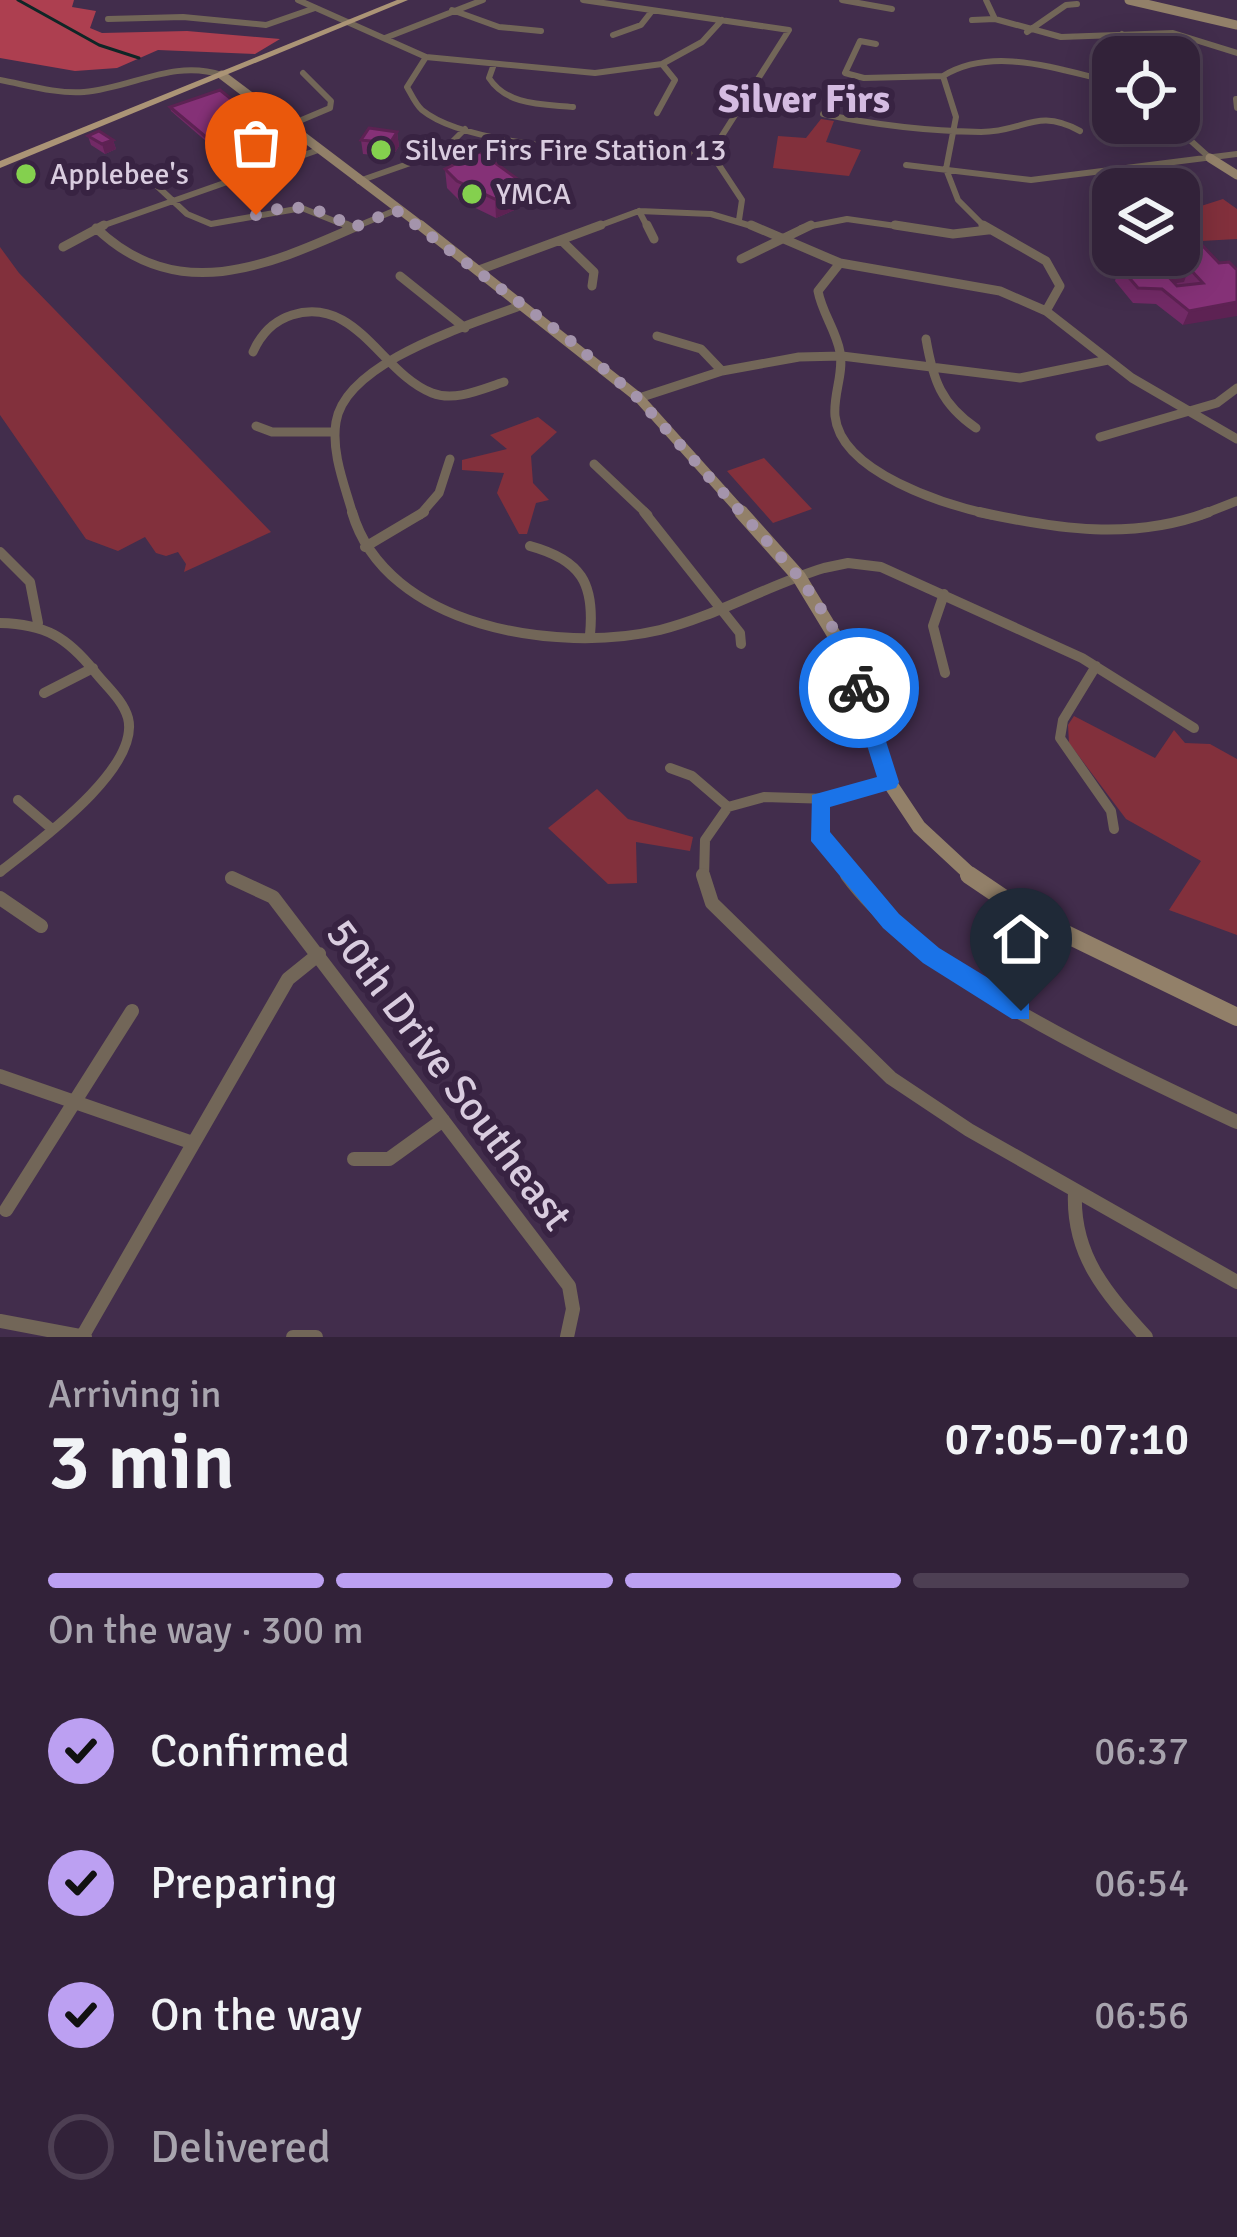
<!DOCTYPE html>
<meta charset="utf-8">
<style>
:root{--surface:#322239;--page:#3a2a41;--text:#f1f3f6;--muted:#a8a4ae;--line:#4d3f53;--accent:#bca0f2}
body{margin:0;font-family:Signika,sans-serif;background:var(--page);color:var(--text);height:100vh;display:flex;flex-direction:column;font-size:45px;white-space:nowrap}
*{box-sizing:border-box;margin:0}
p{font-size:39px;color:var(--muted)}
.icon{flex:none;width:66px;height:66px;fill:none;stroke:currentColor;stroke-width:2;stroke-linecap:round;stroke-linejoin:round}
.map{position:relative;height:1337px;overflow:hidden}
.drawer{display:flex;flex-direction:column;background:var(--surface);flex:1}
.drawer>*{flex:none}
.controls{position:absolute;left:1092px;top:36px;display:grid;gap:24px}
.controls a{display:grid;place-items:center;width:108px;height:108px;border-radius:24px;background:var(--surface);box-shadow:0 6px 30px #0003,0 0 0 3px var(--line);font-size:60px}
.pin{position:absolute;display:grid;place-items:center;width:102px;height:102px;color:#fff;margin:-123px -51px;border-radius:50% 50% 50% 0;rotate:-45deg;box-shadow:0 0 12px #0007}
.pin .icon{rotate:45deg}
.courier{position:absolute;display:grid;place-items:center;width:120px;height:120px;margin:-60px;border:9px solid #1a73e8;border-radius:50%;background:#fff;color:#222;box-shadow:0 3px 15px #0007}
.head em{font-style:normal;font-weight:600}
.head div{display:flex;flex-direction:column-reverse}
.head{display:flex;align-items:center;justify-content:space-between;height:204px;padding:0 48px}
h1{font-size:78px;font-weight:600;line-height:90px}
.bar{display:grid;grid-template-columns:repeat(4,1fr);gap:18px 12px;align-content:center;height:144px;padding:0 48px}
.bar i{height:15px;border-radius:9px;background:var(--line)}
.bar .current{background:var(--accent)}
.bar p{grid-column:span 4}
ol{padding:0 48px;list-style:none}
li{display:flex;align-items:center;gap:36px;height:132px}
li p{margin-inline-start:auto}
li .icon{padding:12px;border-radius:50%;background:var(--accent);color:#111;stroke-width:4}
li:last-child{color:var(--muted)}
li i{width:66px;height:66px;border:6px solid var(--line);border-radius:50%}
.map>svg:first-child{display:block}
.green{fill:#82303c}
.forest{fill:#ad3f50}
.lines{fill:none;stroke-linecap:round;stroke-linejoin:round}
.stream{stroke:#0f2626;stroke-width:3}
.street-far3{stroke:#726658;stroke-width:6}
.street-far2{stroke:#726658;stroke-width:9}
.street-far1{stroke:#726658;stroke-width:10}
.street{stroke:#726658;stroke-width:14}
.secondary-far3{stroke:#928069;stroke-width:9}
.secondary-far2{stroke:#928069;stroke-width:10}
.secondary-far1{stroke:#928069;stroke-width:14}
.secondary{stroke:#928069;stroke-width:18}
.primary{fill:#ab9476;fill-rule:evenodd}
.wall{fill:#722a66}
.shaded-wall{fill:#5d2253}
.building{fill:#853177;stroke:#5d2253;stroke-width:3;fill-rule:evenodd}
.route{fill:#1a73e8}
.done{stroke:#a494ac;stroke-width:12;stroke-dasharray:0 21.6}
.poi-dot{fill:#84d04e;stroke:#382342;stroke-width:4.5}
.labels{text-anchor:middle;stroke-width:12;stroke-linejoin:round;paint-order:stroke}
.far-poi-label{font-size:30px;fill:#d9ccdf;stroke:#382342;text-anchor:start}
.far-district-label{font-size:39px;font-weight:bold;fill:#d4bbe1;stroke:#382342}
.near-street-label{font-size:42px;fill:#d9ccdf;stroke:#382342}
</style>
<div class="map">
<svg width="1237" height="1337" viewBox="0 0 1237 1337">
<rect width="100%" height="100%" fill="#422d4c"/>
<!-- green -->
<path class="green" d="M821,119L834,121L826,142L861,150L849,176L773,168L778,136L806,138Z
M1223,199L1237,209V239L1201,241L1192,228V215L1201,206Z
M0,247L19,273L271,532L184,572L186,564L178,552L166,556L156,553L145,537L118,551L86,539L0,415Z
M538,417L557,432L531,456L533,483L549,500L536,503L527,534H519L497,493L504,473L462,470V460L507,449L490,435Z
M764,458L812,509L773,523L727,471Z
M1074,716L1155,758L1174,730L1185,743L1210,744L1237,759V935L1169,910L1201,861L1126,819L1069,743L1068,725Z
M597,789L628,819L693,837L690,851L636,842L637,883L608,884L548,828Z"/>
<!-- forest -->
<path class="forest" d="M0,0H74L72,7L96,11L90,28L102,33L187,31L280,39L255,54L158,50L117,68L75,71L0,58Z"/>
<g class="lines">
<!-- stream -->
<path class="stream" d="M18,0L99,45L139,58"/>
<!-- street-far3 -->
<path class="street-far3" d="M298,0L426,57L595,73L662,64
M583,0L789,30L711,153L742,200L739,220
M842,0L892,9
M986,0L995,19L1061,37L1173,33L1237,53
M452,10L499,27L541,31
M108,19L183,17L266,25L315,8
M972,20L995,19
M1027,32L1066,5L1077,4
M1122,34L1145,48
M613,35L641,25L652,11
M385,38L483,0
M876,44L860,41L845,73L864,78L943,76
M426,57L407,87C411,94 416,105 422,110C472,151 646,154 711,153
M494,64L489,78C507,106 543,104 573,107
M943,76L956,117L946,169L958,200L986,228
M943,76C994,45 1059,70 1113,82
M0,80C27,85 56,94 84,92C133,88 172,59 222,75
M1236,99L1237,108
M657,113L675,80L662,64L702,42L722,20
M823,114C875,125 929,131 981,132C1025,132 1036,107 1080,131
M1171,123L1210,158
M292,124L330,108L331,101L303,73
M906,165L1031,180L1237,154
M359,181L442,152L465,129
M157,186L187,214L211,224L302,208L352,228
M639,211L648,228
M96,228L321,149
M353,228L396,210
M593,228L639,211L711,214L758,228
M801,228L847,219L910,228"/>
<!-- street-far2 -->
<path class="street-far2" d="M346,225L352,228
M647,225L654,239
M751,225L840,263L1000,291L1046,311L1132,378L1237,439
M895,225L953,234L988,230
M983,225L1046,261L1060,286L1046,311
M96,228C179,307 269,265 360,225
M561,240L594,272L592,286
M63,247L104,225
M741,259L811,225
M840,263L818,291C822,313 836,330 840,352C844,374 833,394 835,416C841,473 946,505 992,515
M479,270L601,225
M400,276L465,328
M657,336L701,349L722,371
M926,339C933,380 941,404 976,428
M253,352C261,334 273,321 292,315C356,295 381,373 432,393C455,402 482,389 504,382
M639,398L722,371L799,357L842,356L1020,378L1108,360
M256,426L272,432H334
M1100,437L1217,403L1237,388
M594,464L648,515
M353,515C345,486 331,453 336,422C346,361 471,325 522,305
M420,515L439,493L450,459
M1201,515L1237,501"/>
<!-- street-far1 -->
<path class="street-far1" d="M352,512C386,628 558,654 660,630C716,616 768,585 824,568L848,563L881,567L1082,658L1194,728
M644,512L740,633L741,644
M979,512C1057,529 1132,541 1209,512
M530,546C581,560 595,583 590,635
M365,547L424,512
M0,552L30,582L38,623
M944,594L933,626L945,673
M0,623C45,624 67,637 95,672C106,686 123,700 128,718C141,769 35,844 0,872
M1096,666L1063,720L1060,738L1111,811L1114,829
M44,693L93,668
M670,768L692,776L728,807L705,840L704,878
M18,800L52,829
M820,801L826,846L849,878
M728,807L764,797L831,799L889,782"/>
<!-- street -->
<path class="street" d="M703,875L712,903L891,1078L969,1130L1237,1282
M847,875C921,977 1123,1068 1237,1122
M232,878L273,897L569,1286L573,1309L567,1337
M0,898L41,926
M0,1076L193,1143
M354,1159H389L443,1120
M1075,1192C1072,1255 1106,1293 1146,1337
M6,1210L132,1011
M0,1321L85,1337
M82,1337L288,979L319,954
M293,1337H316"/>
<!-- secondary-far3 -->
<path class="secondary-far3" d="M1129,0L1237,25
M222,75L424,228
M1210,158L1237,175"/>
<!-- secondary-far2 -->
<path class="secondary-far2" d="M420,225L639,398L744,515"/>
<!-- secondary-far1 -->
<path class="secondary-far1" d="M741,512L799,577L850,661L889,782L919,827L974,878"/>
<!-- secondary -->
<path class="secondary" d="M969,875L1031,917L1237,1017"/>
<!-- primary -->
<path class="primary" d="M397,0H408L0,168V161Z"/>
</g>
<!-- wall -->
<path class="wall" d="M170,107L261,123L262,127L238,139L231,133L207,142L171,111Z
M397,132L399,146L392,157L363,154L361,140Z
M88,136L113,140L116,149L105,154L91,145Z
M445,169L527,186L528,204L496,218L459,200L447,188Z
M1149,255H1179L1219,263L1183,325L1156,304L1133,303L1115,281L1119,266L1147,259Z"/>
<!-- shaded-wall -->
<path class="shaded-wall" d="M261,123L262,127L238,139L237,134Z
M230,129L231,133L207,142L206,137Z
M397,132L399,146L392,157L390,143Z
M113,140L116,149L105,154L102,144Z
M527,186L528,204L496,218L495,199Z
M1189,268L1184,282L1158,286L1163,271Z
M1237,302V316L1183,325L1189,311Z"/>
<!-- building -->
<path class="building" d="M220,90L261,123L237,134L230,129L206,137L170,107Z
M369,128L397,132L390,143L361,140Z
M99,131L113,140L102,144L88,136Z
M480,152L527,186L495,199L457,181L445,169Z
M1201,244L1219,263L1229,262L1237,270V302L1189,311L1162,289L1138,288L1119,266L1155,257L1153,255H1179V247ZM1189,268L1203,283L1177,286L1163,271Z"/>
<!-- route -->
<path class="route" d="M859,680L869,688L899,782L896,788L830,807V832L899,914L939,948L1029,1003V1019H1012L923,963L883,928L811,841L812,795L877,777L849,688Z"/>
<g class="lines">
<!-- done -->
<path class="done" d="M256,215C294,202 320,206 352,228L396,210L572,342L638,398L800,578L830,622L859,688"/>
</g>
<!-- markers -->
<g class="poi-dot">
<circle cx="381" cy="150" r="12"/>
<circle cx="26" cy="174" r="12"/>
<circle cx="472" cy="194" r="12"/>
</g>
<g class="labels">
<!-- far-poi labels -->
<g class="far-poi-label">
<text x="405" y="160">Silver Firs Fire Station 13</text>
<text x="50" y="184">Applebee's</text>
<text x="496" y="204">YMCA</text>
</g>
<!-- far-district labels -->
<g class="far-district-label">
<text x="804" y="112">Silver Firs</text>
</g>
<!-- near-street labels -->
<g class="near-street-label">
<text transform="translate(450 1074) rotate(53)" y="15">50th Drive Southeast</text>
</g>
</g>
</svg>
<div class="controls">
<a><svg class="icon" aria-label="locate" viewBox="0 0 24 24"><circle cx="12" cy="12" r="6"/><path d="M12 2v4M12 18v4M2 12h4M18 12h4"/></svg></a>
<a><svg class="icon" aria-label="layers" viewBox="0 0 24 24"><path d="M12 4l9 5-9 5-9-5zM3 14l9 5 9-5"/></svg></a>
</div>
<div class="pin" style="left:256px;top:215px;background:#ea580c"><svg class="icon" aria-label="bag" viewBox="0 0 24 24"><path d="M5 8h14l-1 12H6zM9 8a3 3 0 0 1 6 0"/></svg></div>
<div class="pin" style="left:1021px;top:1011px;background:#1f2937"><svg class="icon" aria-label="home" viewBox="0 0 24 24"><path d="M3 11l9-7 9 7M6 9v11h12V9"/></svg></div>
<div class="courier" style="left:859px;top:688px"><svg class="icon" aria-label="bike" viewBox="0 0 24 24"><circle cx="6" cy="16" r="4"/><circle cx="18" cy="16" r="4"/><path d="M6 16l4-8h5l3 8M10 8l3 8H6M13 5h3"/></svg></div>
</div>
<section class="drawer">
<div class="head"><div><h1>3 min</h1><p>Arriving in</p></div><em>07:05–07:10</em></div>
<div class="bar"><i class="current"></i><i class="current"></i><i class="current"></i><i></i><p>On the way · 300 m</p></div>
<ol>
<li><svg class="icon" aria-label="check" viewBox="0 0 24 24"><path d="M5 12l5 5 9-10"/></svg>Confirmed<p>06:37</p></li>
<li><svg class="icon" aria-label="check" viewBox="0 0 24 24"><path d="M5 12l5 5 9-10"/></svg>Preparing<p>06:54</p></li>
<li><svg class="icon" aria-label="check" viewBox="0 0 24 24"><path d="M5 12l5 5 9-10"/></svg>On the way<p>06:56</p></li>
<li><i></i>Delivered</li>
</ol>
</section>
